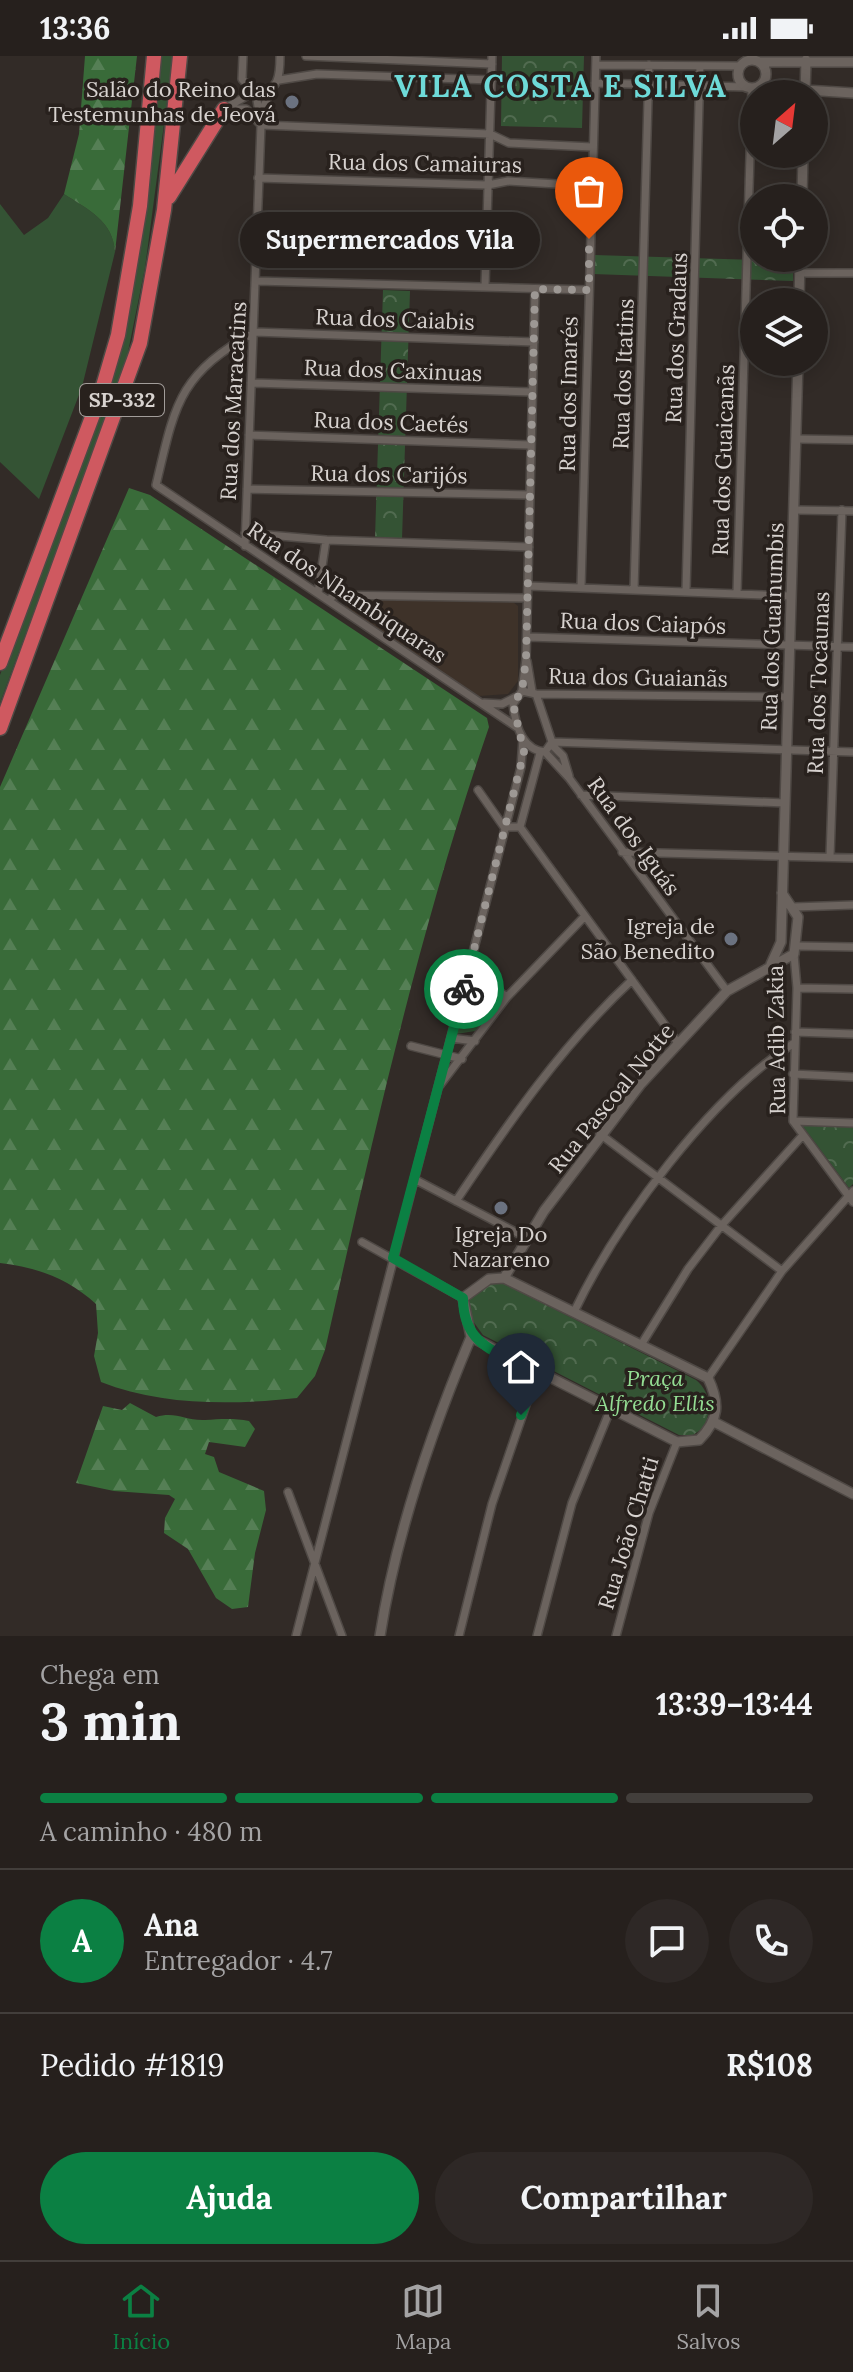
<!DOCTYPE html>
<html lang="pt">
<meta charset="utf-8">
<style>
:root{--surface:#26201d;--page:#2e2826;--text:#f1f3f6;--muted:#a4a3a4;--line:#423e3b;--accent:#0b8043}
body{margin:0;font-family:Lora,serif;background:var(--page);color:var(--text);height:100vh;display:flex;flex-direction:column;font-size:30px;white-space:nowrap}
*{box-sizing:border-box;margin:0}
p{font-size:26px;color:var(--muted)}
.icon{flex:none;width:44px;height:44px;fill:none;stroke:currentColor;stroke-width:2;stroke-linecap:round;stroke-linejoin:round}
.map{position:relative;height:1580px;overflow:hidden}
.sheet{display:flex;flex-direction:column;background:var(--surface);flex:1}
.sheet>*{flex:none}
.needle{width:52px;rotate:28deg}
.fabs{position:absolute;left:740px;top:24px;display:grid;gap:16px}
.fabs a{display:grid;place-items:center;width:88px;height:88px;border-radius:50%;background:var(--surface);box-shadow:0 4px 20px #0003,0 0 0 2px var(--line);font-size:40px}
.pin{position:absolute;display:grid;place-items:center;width:68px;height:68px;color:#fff;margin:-82px -34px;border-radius:50% 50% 50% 0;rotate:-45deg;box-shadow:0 0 8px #0007}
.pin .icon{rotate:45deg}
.courier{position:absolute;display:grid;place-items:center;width:80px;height:80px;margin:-40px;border:6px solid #0b8043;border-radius:50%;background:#fff;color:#222;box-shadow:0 2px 10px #0007}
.bubble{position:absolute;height:56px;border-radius:28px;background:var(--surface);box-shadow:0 4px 20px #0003,0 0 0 2px var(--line);font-size:26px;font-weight:700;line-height:56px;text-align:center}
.headline em{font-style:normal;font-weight:700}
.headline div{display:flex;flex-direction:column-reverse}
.headline{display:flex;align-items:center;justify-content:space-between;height:136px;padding:0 40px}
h1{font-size:52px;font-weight:700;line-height:60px}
.bar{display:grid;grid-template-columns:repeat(4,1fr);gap:12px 8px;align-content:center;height:96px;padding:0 40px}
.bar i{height:10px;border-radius:6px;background:var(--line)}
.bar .selected{background:var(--accent)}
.bar p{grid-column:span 4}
.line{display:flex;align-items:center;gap:20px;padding:0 40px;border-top:2px solid var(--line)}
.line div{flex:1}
.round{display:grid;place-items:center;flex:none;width:84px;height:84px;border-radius:42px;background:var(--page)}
.primary-button{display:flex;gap:16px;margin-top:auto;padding:16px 40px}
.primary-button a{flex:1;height:92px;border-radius:48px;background:var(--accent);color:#fff;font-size:32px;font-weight:700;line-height:92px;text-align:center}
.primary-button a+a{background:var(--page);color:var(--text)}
.status{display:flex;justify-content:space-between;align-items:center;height:56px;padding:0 40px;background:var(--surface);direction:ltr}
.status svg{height:22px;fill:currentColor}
.tab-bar{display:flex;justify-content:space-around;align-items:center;height:112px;border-top:2px solid var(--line);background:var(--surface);font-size:22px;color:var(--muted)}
.tab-bar a{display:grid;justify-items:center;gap:4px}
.tab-bar .selected{color:var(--accent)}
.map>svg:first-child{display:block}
.built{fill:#3e3229}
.grass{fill:#345334}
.forest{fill:url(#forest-firs)}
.park{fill:url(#park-crowns)}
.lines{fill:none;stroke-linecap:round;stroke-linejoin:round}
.minor-casing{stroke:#4f4945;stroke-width:10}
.tertiary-casing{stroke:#4f4945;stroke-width:12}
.motorway-casing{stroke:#4f4945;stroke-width:17}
.minor{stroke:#6b635e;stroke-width:7}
.tertiary{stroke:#6b635e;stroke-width:9}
.motorway{stroke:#cf5960;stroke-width:14}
.done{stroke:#9d9894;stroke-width:8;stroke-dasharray:0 14.4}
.route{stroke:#0b8043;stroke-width:10}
.worship-dot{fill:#6b7280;stroke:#28211d;stroke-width:3}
.labels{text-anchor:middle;stroke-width:7;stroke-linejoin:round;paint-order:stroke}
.shield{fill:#28211d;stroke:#a29d9a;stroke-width:2}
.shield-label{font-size:20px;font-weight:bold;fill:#d7d2cf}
.poi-label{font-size:22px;fill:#d7d2cf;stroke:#28211d;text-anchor:end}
.street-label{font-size:22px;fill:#d7d2cf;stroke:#28211d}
.park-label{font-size:22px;font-style:italic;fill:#94dd93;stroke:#28211d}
.district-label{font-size:30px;font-weight:bold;letter-spacing:2px;fill:#6edad8;stroke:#28211d}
</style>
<div class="status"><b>13:36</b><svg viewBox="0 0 49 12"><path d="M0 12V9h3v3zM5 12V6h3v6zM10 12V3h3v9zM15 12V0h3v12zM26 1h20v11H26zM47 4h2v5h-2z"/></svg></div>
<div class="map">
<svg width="853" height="1580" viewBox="0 0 853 1580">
<defs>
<pattern id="forest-firs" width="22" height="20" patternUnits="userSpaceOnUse" patternTransform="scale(2)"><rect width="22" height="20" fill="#396b39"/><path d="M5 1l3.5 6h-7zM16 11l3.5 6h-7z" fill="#557f55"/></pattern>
<pattern id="park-crowns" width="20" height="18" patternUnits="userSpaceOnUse" patternTransform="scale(2)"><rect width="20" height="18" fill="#345334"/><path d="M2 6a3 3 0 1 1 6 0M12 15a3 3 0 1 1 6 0" fill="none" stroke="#516b50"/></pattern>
</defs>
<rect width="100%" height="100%" fill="#322b27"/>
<!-- built -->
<path class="built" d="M346,543L513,546L518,550V625L508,638L479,640L346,552Z"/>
<!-- grass -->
<path class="grass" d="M161,0H173L145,212L126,306L0,647V619L126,268L138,207Z
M64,138C89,154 113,165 115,196L82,331L39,443L0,406V148L24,179L48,162Z"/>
<!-- forest -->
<path class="forest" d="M85,0H137L115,196C113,165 89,154 64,138L79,78Z
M129,432L150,439L487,662L489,671C419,874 372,1085 325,1294L315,1320L297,1342C234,1349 161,1350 101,1326L94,1300L98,1277L96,1248C69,1223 37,1211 0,1207V731Z
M130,1347L156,1361C176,1355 185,1365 205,1364C221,1363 234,1362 249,1365L255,1373L245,1391L209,1386L205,1398L214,1401L219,1416L264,1435L266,1454L255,1497L248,1551L232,1553L216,1542L188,1493L164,1477L165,1462L175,1443L169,1439L114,1435L76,1427L103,1350L122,1354Z"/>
<!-- park -->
<path class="park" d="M502,0H584L582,72L501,70Z
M594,199L793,205V225L593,218Z
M383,234L410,235L402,483L375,482Z
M470,923L500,944L475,975L456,978Z
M802,1069L853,1071V1128L849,1132Z
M494,1226L504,1228L696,1324C711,1336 712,1356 703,1372L693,1379H679L483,1279L468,1258L470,1241Z"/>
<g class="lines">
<defs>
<path id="minor" d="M243,0L242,23L256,38C279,35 280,20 280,0
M306,0L492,8
M596,9L741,10
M279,24L317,18L492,24
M595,27L746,31
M229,50L252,37
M224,53H246L261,69L490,78L509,87L592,91
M261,57L271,34
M258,122L488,129L508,125L590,130
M256,172L487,179
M800,217H853
M257,225L589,234
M485,231L492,0
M251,327L532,336
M249,379L531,389
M797,383L853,384
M247,433L530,439
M795,454L853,455
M245,477L326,484L529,491
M245,490L261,69L256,38
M528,530L791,540
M581,532L596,0
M634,534L649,9
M686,535L700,10
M318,537L326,484
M737,537L752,32
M328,544L335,539L527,542
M527,581L853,591
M527,605L532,635
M522,635L536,638L552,686L545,696C522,694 515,668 513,648L522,635L526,603L535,233
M536,638L788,641
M484,647L502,648L516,641
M518,672L156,429C175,349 178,318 255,276L534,286
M552,686L853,696
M552,689L563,700L569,720
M545,696L569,722L727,935
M478,734L504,771
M581,739L785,747
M504,771H520L678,987
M520,771L540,697
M622,796L853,802
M830,801L842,454
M794,851L853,849
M797,890L853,891
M794,898L797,932L793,1065L853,1146
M468,914L507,941
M797,932L853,933
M795,976L853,978
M451,982L475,985
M411,990L462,1003
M793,1018L853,1021
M440,1029L507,941L585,860
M793,1065L853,1067
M600,1078L782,1215
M414,1123L527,1182
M456,1145C509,1066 562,989 632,924
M362,1186L463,1242
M574,1256C617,1166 710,1041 794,987
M641,1289L688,1213L721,1170L803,1079
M708,1322L782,1215L853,1135
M288,1436L342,1580
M296,1580L521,711L523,682
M459,1580L492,1448L537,1317
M537,1580L572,1447L611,1352
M616,1580L649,1457L677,1386"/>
<path id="tertiary" d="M738 18a14 14 0 1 1 28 0a14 14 0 1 1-28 0Z
M760,6H853
M758,31L853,37
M805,38L806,4
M802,142L803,98
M799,246L800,202
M771,908L781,886L798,306
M504,1222L708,1322C720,1347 719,1364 699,1384L677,1386L471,1281L463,1242L489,1223Z
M504,1222L544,1155L640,1029L727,935L794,898L798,861L782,837
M714,1366L853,1438
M380,1580C396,1477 431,1376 471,1281"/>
<path id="motorway" d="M169,141L224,53
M0,607L101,337L118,279L140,150L154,0
M0,672L140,287L164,154L180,0"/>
</defs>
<!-- minor casing -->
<use href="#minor" class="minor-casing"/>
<!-- tertiary casing -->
<use href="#tertiary" class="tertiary-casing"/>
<!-- motorway casing -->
<use href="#motorway" class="motorway-casing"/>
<!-- minor -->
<use href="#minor" class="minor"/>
<!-- tertiary -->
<use href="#tertiary" class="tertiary"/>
<!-- motorway -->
<use href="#motorway" class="motorway"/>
</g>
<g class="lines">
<!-- done -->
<path class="done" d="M464,933L524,696L513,648L522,635L526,603L535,233L589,234V183"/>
<!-- route -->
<path class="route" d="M464,933L393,1202L463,1242C463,1291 499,1296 537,1317L521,1359"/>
</g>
<!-- markers -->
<g class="worship-dot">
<circle cx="292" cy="46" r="8"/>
<circle cx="731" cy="883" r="8"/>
<circle cx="501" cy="1152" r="8"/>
</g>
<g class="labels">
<!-- shield labels -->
<rect class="shield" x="80" y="328" width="84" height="32" rx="6"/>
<g class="shield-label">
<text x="122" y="351">SP-332</text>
</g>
<!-- poi labels -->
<g class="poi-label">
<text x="276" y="41">Salão do Reino das<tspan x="276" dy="25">Testemunhas de Jeová</tspan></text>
<text x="715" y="878">Igreja de<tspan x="715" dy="25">São Benedito</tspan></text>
<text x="501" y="1186" text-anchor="middle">Igreja Do<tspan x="501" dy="25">Nazareno</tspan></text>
</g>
<!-- street labels -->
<g class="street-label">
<text transform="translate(425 107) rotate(1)" y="8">Rua dos Camaiuras</text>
<text transform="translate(395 263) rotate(2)" y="8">Rua dos Caiabis</text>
<text transform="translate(676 282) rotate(-88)" y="8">Rua dos Gradaus</text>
<text transform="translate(393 314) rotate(2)" y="8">Rua dos Caxinuas</text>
<text transform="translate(623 318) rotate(-88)" y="8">Rua dos Itatins</text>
<text transform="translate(568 338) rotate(-89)" y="8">Rua dos Imarés</text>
<text transform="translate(233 345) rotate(-87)" y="8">Rua dos Maracatins</text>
<text transform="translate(391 366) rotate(2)" y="8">Rua dos Caetés</text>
<text transform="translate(723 404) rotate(-88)" y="8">Rua dos Guaicanãs</text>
<text transform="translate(389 418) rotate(1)" y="8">Rua dos Carijós</text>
<text transform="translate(347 536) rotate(34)" y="8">Rua dos Nhambiquaras</text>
<text transform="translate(643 567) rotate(2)" y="8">Rua dos Caiapós</text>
<text transform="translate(772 571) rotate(-88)" y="8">Rua dos Guainumbis</text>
<text transform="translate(638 621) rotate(1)" y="8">Rua dos Guaianãs</text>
<text transform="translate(818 627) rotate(-88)" y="8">Rua dos Tocaunas</text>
<text transform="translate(634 780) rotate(54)" y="8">Rua dos Iguás</text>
<text transform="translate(776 984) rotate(-91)" y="8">Rua Adib Zakia</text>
<text transform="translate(611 1042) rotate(-51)" y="8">Rua Pascoal Notte</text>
<text transform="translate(628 1477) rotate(-73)" y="8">Rua João Chatti</text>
</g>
<!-- park labels -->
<g class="park-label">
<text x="655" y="1330">Praça<tspan x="655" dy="25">Alfredo Ellis</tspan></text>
</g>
<!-- district labels -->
<g class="district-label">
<text x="561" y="41">VILA COSTA E SILVA</text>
</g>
</g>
</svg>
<div class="fabs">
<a><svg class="needle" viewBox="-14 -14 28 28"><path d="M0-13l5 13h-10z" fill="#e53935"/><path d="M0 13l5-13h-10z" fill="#a4a3a4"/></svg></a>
<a><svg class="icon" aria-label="locate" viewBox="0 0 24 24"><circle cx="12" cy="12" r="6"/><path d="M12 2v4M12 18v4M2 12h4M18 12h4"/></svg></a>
<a><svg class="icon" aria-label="layers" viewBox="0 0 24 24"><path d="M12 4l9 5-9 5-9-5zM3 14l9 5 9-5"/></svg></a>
</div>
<div class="pin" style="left:589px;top:183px;background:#ea580c"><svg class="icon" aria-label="bag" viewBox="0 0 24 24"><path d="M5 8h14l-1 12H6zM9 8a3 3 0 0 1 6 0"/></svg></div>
<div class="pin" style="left:521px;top:1359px;background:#1f2937"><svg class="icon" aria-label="home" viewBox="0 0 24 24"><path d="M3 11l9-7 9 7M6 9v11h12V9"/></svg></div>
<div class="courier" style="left:464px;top:933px"><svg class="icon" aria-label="bike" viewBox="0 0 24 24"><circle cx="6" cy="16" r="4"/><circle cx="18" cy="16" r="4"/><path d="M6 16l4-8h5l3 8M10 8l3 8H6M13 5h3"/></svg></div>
<div class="bubble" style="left:240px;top:156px;width:300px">Supermercados Vila</div>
</div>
<section class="sheet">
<div class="headline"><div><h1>3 min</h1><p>Chega em</p></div><em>13:39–13:44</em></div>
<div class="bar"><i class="selected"></i><i class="selected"></i><i class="selected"></i><i></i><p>A caminho · 480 m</p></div>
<div class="line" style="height:144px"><b class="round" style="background:var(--accent);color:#fff">A</b><div><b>Ana</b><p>Entregador · 4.7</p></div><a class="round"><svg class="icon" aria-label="chat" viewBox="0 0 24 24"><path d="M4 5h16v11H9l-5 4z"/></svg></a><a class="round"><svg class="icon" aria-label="phone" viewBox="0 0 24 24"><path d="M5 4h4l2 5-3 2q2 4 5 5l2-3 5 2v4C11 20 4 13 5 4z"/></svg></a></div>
<div class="line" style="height:104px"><div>Pedido #1819</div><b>R$108</b></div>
<div class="primary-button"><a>Ajuda</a><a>Compartilhar</a></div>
</section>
<nav class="tab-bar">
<a class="selected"><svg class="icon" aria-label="home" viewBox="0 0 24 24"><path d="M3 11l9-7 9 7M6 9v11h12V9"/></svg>Início</a>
<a><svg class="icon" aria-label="map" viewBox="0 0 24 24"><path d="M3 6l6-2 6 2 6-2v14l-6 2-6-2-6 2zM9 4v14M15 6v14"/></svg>Mapa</a>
<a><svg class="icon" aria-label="saved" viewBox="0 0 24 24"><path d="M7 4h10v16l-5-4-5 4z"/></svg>Salvos</a>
</nav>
